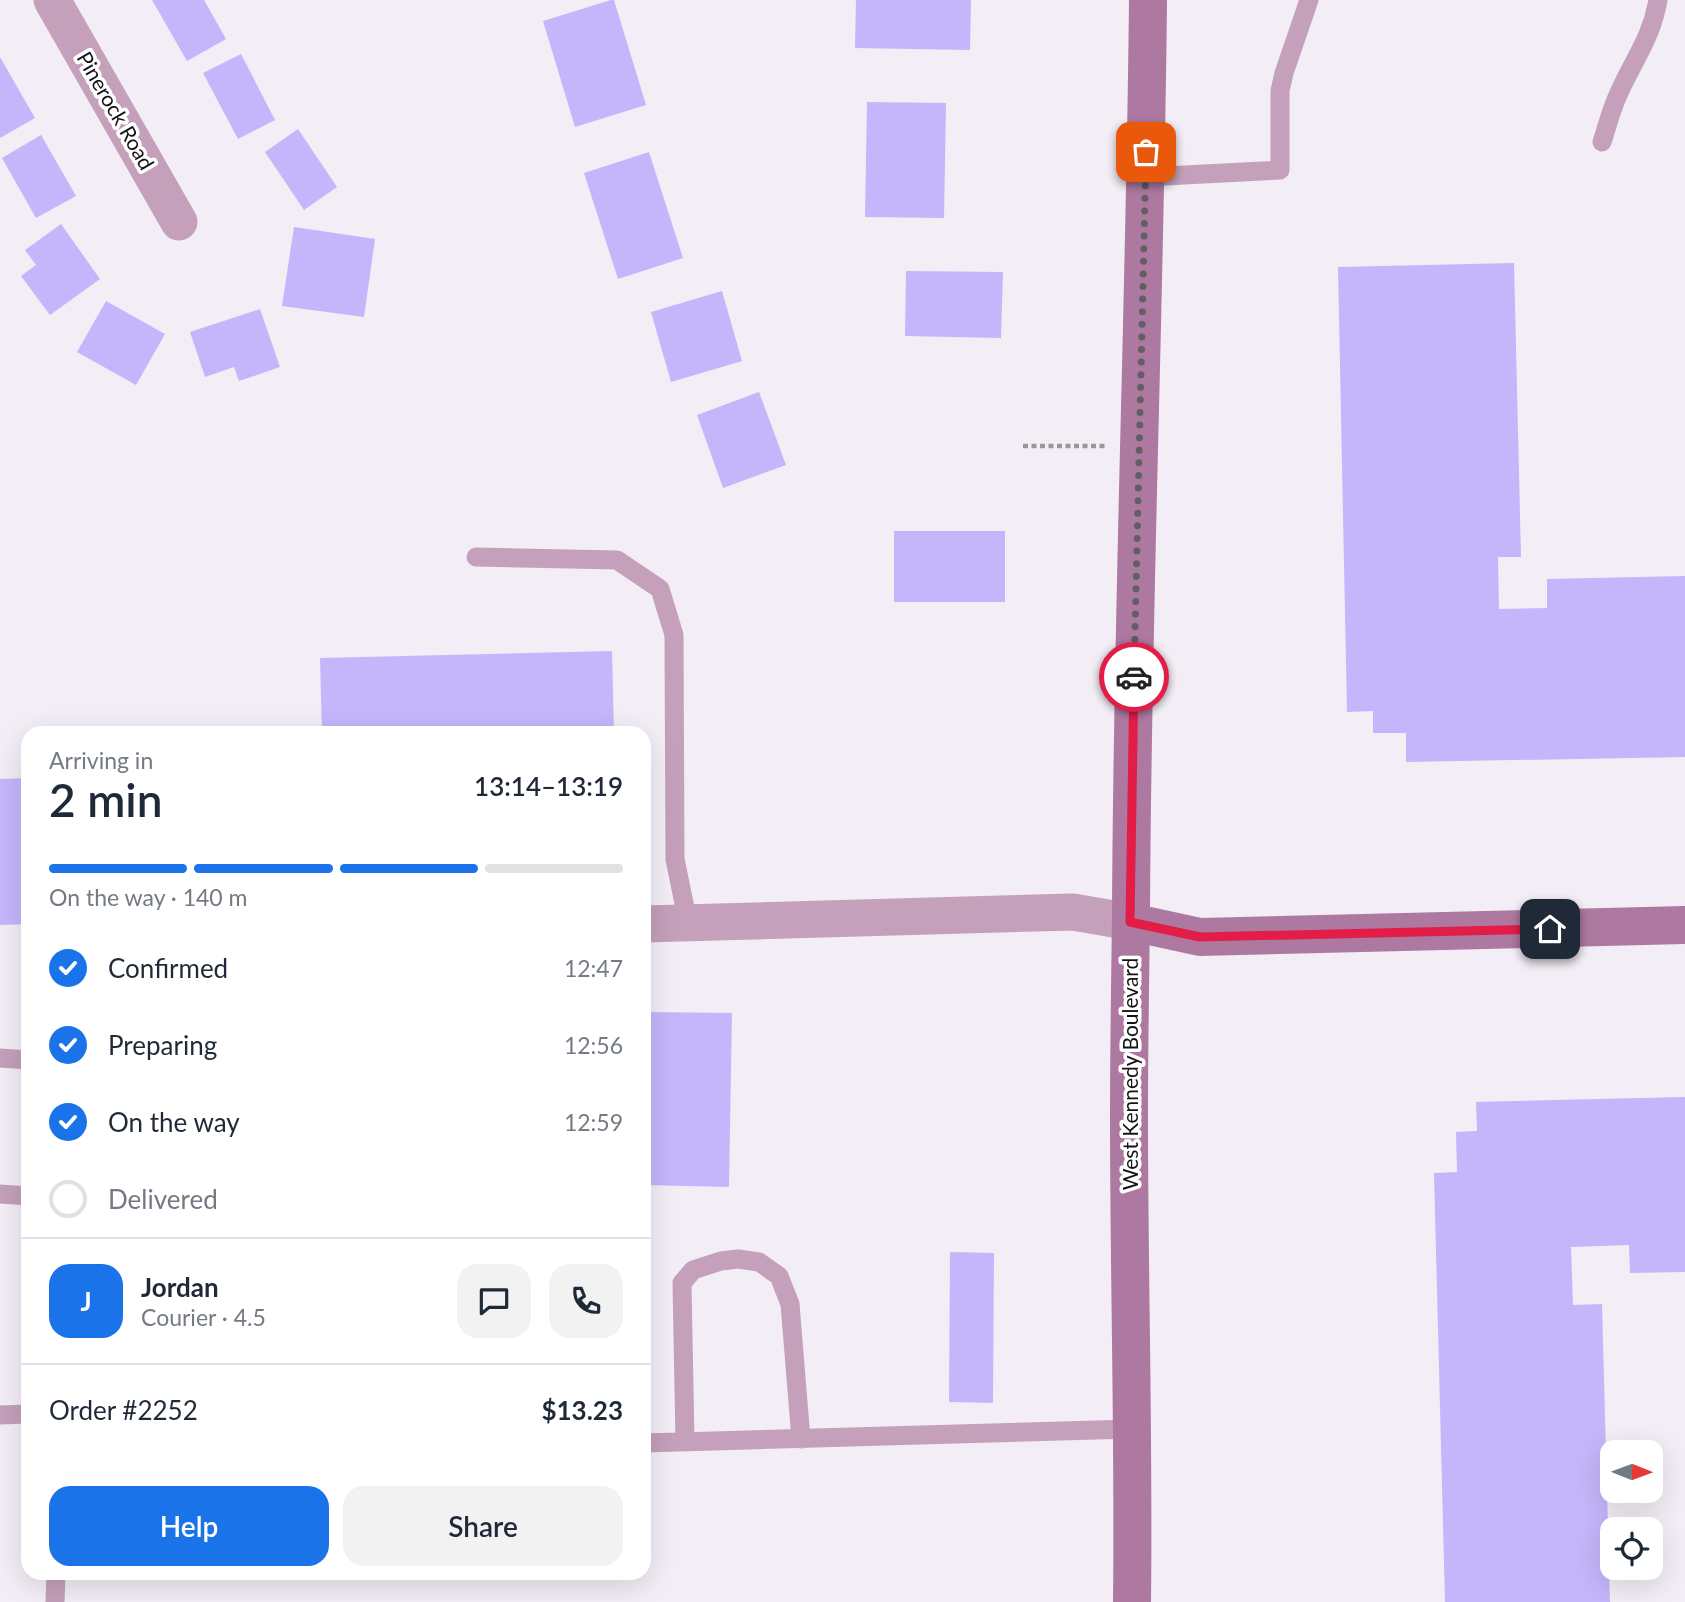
<!DOCTYPE html>
<meta charset="utf-8">
<style>
:root{--surface:#fff;--page:#f2f2f3;--text:#1f2937;--muted:#747a83;--line:#e0e1e3;--accent:#1a73e8}
body{margin:0;font-family:Lato,sans-serif;background:var(--page);color:var(--text);height:100vh;display:flex;flex-direction:column;font-size:26px;white-space:nowrap}
*{box-sizing:border-box;margin:0}
p{font-size:23px;color:var(--muted)}
.icon{flex:none;width:38px;height:38px;fill:none;stroke:currentColor;stroke-width:2;stroke-linecap:round;stroke-linejoin:round}
.map{position:relative;flex:1;overflow:hidden}
.panel{position:absolute;left:21px;top:726px;width:630px;height:854px;display:flex;flex-direction:column;background:var(--surface);border-radius:21px;box-shadow:0 7px 28px #0002}
.panel>*{flex:none}
.needle{width:46px;rotate:91deg}
.buttons{position:absolute;left:1600px;top:1440px;display:grid;gap:14px}
.buttons a{display:grid;place-items:center;width:63px;height:63px;border-radius:14px;background:var(--surface);box-shadow:0 7px 28px #0002;font-size:35px}
.pin{position:absolute;display:grid;place-items:center;width:60px;height:60px;color:#fff;margin:-30px;border-radius:14px;box-shadow:0 4px 10px #0006}
.courier{position:absolute;display:grid;place-items:center;width:70px;height:70px;margin:-35px;border:5px solid #e11d48;border-radius:50%;background:#fff;color:#222;box-shadow:0 2px 9px #0007}
.head em{font-style:normal;font-weight:600}
.head div{display:flex;flex-direction:column-reverse}
.head{display:flex;align-items:center;justify-content:space-between;height:119px;padding:0 28px}
h1{font-size:46px;font-weight:600;line-height:52px}
.bar{display:grid;grid-template-columns:repeat(4,1fr);gap:10px 7px;align-content:center;height:84px;padding:0 28px}
.bar i{height:9px;border-radius:5px;background:var(--line)}
.bar .selected{background:var(--accent)}
.bar p{grid-column:span 4}
.line{display:flex;align-items:center;gap:18px;padding:0 28px;border-top:2px solid var(--line)}
.line div{flex:1}
.round{display:grid;place-items:center;flex:none;width:74px;height:74px;border-radius:21px;background:var(--page)}
ol{padding:0 28px;list-style:none}
li{display:flex;align-items:center;gap:21px;height:77px}
li p{margin-inline-start:auto}
li .icon{padding:7px;border-radius:50%;background:var(--accent);color:#fff;stroke-width:4}
li:last-child{color:var(--muted)}
li i{width:38px;height:38px;border:4px solid var(--line);border-radius:50%}
.button{display:flex;gap:14px;margin-top:auto;padding:14px 28px}
.button a{flex:1;height:80px;border-radius:21px;background:var(--accent);color:#fff;font-size:28px;font-weight:600;line-height:80px;text-align:center}
.button a+a{background:var(--page);color:var(--text)}
.map>svg:first-child{display:block}
.building{fill:#c5b5fa}
.lines{fill:none;stroke-linecap:round;stroke-linejoin:round}
.path{stroke:#9a969c;stroke-width:4.5;stroke-dasharray:5 3.5;stroke-linecap:butt}
.lane{stroke:#c4a0ba;stroke-width:19}
.street{stroke:#c4a0ba;stroke-width:37}
.secondary{stroke:#ad79a0;stroke-width:38}
.done{stroke:#625f64;stroke-width:7;stroke-dasharray:0 12.6}
.route{stroke:#e11d48;stroke-width:9}
.labels{text-anchor:middle;stroke-width:7;stroke-linejoin:round;paint-order:stroke}
.street-label{font-size:21px;fill:#141215;stroke:#fff}
</style>
<div class="map">
<svg width="1685" height="1602" viewBox="0 0 1685 1602">
<rect width="100%" height="100%" fill="#f3edf6"/>
<!-- building -->
<path class="building" d="M152,0H204L226,39L187,61Z
M611,0H614L646,105L575,127L543,21Z
M856,0H971L970,50L855,48Z
M241,54L275,120L238,139L203,73Z
M0,57L35,118L0,138Z
M867,102L946,103L944,218L865,217Z
M298,129L337,187L304,210L265,152Z
M41,135L76,196L36,218L2,158Z
M649,152L683,258L618,279L584,173Z
M61,224L100,279L50,315L21,276L36,265L25,250Z
M294,227L375,239L364,317L282,306Z
M1514,263L1521,557H1498L1499,609L1547,608V579L1685,576V757L1406,762V733H1373V711L1347,712L1338,267Z
M906,271L1003,272L1001,338L905,336Z
M722,291L742,361L671,382L651,312Z
M106,301L165,334L136,385L77,352Z
M260,309L280,367L239,381L234,367L205,377L190,332Z
M759,392L786,465L723,488L697,415Z
M894,531H1005V602H894Z
M612,651L614,733H322L320,658Z
M28,778V924L0,925V779Z
M644,1012L732,1013L729,1187L644,1185Z
M1685,1097V1272L1630,1273L1629,1245L1571,1247L1573,1305L1602,1304L1610,1602H1445L1434,1173L1457,1172L1456,1132L1477,1131L1476,1102Z
M950,1252L994,1253L993,1403L949,1402Z
M21,1297H28V1362L22,1363Z"/>
<g class="lines">
<!-- path -->
<path class="path" d="M1023,446H1106"/>
<!-- lane -->
<path class="lane" d="M1602,142C1607,127 1611,110 1618,95C1633,60 1651,40 1658,0
M1146,177L1280,170V91L1284,73L1309,0
M476,557L617,560L660,589L674,635L675,859L688,923
M0,1058L28,1060
M0,1194L28,1196
M0,1415L28,1414
M685,1442L682,1283L693,1270L721,1261L738,1259L759,1262L779,1276L790,1304L801,1439
M644,1443L1132,1429
M55,1602L56,1573"/>
<!-- street -->
<path class="street" d="M52,0L179,222
M644,924L1073,912L1131,922"/>
<!-- secondary -->
<path class="secondary" d="M1131,922L1200,937L1685,925
M1132,1602C1134,1441 1129,1280 1129,1119C1129,1052 1130,985 1131,918C1132,612 1145,306 1148,0"/>
</g>
<g class="lines">
<!-- done -->
<path class="done" d="M1134,677L1146,152"/>
<!-- route -->
<path class="route" d="M1134,677L1130,922L1200,937L1550,929"/>
</g>
<g class="labels">
<!-- street labels -->
<g class="street-label">
<text transform="translate(115 111) rotate(60)" y="7">Pinerock Road</text>
<text transform="translate(1131 1074) rotate(-90)" y="7">West Kennedy Boulevard</text>
</g>
</g>
</svg>
<div class="buttons">
<a><svg class="needle" viewBox="-14 -14 28 28"><path d="M0-13l5 13h-10z" fill="#e53935"/><path d="M0 13l5-13h-10z" fill="#747a83"/></svg></a>
<a><svg class="icon" aria-label="locate" viewBox="0 0 24 24"><circle cx="12" cy="12" r="6"/><path d="M12 2v4M12 18v4M2 12h4M18 12h4"/></svg></a>
</div>
<div class="pin" style="left:1146px;top:152px;background:#ea580c"><svg class="icon" aria-label="bag" viewBox="0 0 24 24"><path d="M5 8h14l-1 12H6zM9 8a3 3 0 0 1 6 0"/></svg></div>
<div class="pin" style="left:1550px;top:929px;background:#1f2937"><svg class="icon" aria-label="home" viewBox="0 0 24 24"><path d="M3 11l9-7 9 7M6 9v11h12V9"/></svg></div>
<div class="courier" style="left:1134px;top:677px"><svg class="icon" aria-label="car" viewBox="0 0 24 24"><path d="M5 17H2v-5l4-1 3-4h7l3 4 3 1v5h-3M9 17h6M6 11h13"/><circle cx="7" cy="17" r="2"/><circle cx="17" cy="17" r="2"/></svg></div>
<section class="panel">
<div class="head"><div><h1>2 min</h1><p>Arriving in</p></div><em>13:14–13:19</em></div>
<div class="bar"><i class="selected"></i><i class="selected"></i><i class="selected"></i><i></i><p>On the way · 140 m</p></div>
<ol>
<li><svg class="icon" aria-label="check" viewBox="0 0 24 24"><path d="M5 12l5 5 9-10"/></svg>Confirmed<p>12:47</p></li>
<li><svg class="icon" aria-label="check" viewBox="0 0 24 24"><path d="M5 12l5 5 9-10"/></svg>Preparing<p>12:56</p></li>
<li><svg class="icon" aria-label="check" viewBox="0 0 24 24"><path d="M5 12l5 5 9-10"/></svg>On the way<p>12:59</p></li>
<li><i></i>Delivered</li>
</ol>
<div class="line" style="height:126px"><b class="round" style="background:var(--accent);color:#fff">J</b><div><b>Jordan</b><p>Courier · 4.5</p></div><a class="round"><svg class="icon" aria-label="chat" viewBox="0 0 24 24"><path d="M4 5h16v11H9l-5 4z"/></svg></a><a class="round"><svg class="icon" aria-label="phone" viewBox="0 0 24 24"><path d="M5 4h4l2 5-3 2q2 4 5 5l2-3 5 2v4C11 20 4 13 5 4z"/></svg></a></div>
<div class="line" style="height:91px"><div>Order #2252</div><b>$13.23</b></div>
<div class="button"><a>Help</a><a>Share</a></div>
</section>
</div>
